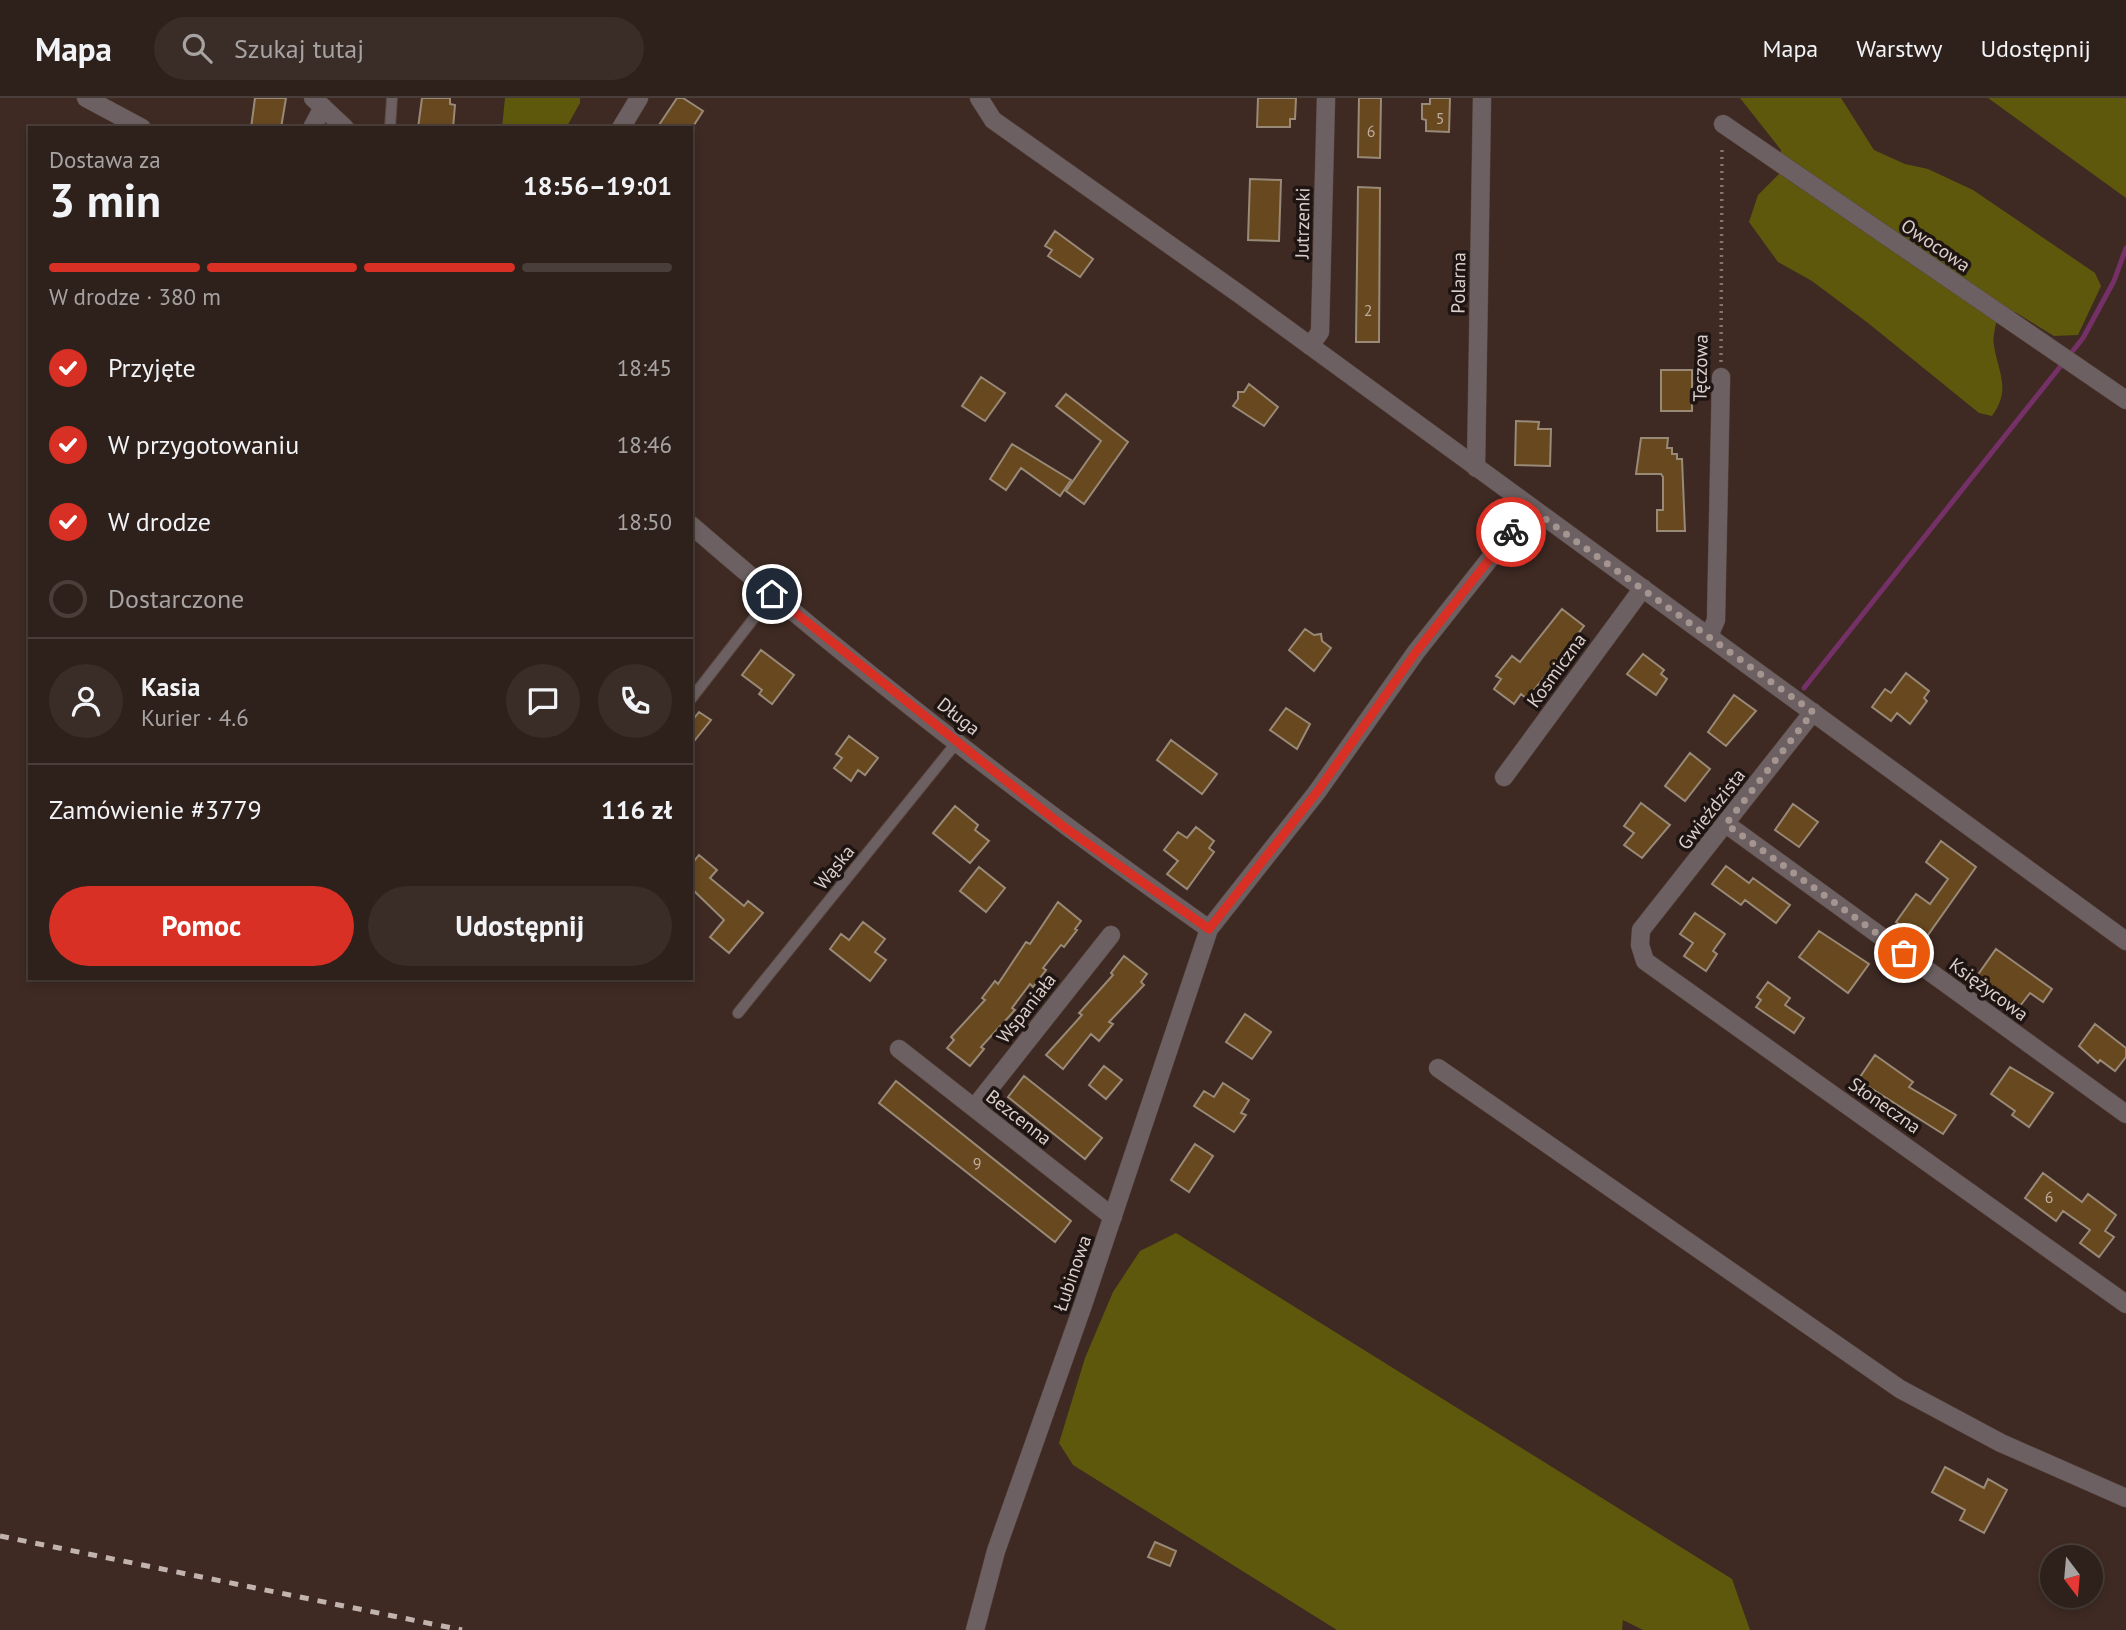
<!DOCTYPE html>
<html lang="pl">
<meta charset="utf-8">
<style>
:root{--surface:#2e201a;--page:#3a2d27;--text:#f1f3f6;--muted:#a7a3a2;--line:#493e39;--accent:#d93025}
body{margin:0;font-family:"PT Sans",sans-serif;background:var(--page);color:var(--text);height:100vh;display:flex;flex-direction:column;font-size:26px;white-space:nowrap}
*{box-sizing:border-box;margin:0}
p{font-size:23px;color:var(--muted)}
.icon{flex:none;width:38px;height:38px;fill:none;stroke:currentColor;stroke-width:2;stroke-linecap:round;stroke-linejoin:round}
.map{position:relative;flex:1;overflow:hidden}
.panel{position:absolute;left:28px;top:28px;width:665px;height:854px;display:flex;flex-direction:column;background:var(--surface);border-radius:0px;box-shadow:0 4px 10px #0003,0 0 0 2px var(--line)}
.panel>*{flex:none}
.needle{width:46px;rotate:164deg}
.controls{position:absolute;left:2040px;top:1447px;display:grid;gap:14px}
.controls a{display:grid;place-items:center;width:63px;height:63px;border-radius:50%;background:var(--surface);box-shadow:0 4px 10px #0003,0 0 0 2px var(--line);font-size:35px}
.pin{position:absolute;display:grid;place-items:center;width:60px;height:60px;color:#fff;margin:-30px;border:4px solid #fff;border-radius:50%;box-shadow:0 2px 7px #0007}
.courier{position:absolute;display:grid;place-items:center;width:70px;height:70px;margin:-35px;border:5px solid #d93025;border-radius:50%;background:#fff;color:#222;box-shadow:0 2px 9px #0007}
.summary em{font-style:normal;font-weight:700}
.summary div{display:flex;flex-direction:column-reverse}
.summary{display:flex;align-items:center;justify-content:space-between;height:119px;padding:0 21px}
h1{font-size:46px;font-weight:700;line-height:52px}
.bar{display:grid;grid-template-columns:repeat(4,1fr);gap:10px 7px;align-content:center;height:84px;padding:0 21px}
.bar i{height:9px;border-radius:5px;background:var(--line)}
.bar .on{background:var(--accent)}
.bar p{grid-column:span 4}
.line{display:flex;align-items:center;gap:18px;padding:0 21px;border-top:2px solid var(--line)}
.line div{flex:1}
.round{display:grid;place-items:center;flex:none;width:74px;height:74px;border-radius:37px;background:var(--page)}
ol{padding:0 21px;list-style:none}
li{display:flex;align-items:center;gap:21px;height:77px}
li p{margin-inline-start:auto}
li .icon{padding:7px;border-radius:50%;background:var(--accent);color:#fff;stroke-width:4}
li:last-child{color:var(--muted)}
li i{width:38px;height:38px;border:4px solid var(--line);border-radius:50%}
.primary-button{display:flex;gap:14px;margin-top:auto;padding:14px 21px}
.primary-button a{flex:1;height:80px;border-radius:42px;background:var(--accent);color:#fff;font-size:28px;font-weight:700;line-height:80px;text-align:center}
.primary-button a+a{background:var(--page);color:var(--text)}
header{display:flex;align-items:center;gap:42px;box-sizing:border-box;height:98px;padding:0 35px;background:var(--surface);border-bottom:2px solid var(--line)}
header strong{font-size:33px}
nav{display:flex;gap:38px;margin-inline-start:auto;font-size:24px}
.search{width:490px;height:63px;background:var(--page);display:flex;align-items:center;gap:18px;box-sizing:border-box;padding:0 24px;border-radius:38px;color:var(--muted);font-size:26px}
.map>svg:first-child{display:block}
.green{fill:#5e580d}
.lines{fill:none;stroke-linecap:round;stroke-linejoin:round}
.stream{stroke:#753167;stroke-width:5}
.building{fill:#67481f;stroke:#998977;stroke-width:2}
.lane-casing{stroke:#5a4841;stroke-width:12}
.street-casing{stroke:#5a4841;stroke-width:19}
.path{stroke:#84746d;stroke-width:3.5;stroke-dasharray:2 5;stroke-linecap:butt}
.lane{stroke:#6c6062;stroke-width:10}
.street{stroke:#6c6062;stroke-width:18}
.rail{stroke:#c2b3ae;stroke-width:5;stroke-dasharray:9 9;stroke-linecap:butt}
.done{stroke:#a59590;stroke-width:7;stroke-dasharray:0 12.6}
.route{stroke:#d93025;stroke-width:9}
.labels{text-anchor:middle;stroke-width:7;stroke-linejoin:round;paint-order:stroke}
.number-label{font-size:16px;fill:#bfad9f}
.street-label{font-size:19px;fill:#dccfca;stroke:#1e1512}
</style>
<header>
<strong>Mapa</strong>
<div class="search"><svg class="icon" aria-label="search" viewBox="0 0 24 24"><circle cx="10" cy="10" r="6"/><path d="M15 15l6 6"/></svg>Szukaj tutaj</div>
<nav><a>Mapa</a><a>Warstwy</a><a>Udostępnij</a></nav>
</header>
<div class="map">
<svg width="2126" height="1532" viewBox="0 0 2126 1532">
<rect width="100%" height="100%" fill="#3e2a23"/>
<!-- green -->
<path class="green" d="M505,0H580V5L566,30H502Z
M1740,0H1841L1874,52L1905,66L1928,71L1973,92L2095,175L2101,188L2078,237L2054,238L2015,214L1997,219C1996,228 1992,239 1994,248C1999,276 2011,292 1992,318L1979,315L1868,225L1812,183L1778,164L1749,124L1758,97L1779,76L1781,52Z
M1988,0H2126V100Z
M1176,1135L1732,1481L1750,1532H1643L1623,1522L1622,1532H1337L1073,1367L1059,1345L1085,1260L1113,1194L1140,1153Z"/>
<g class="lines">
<!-- stream -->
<path class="stream" d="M1804,590L2083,240L2114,183L2126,150"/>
</g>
<!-- building -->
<path class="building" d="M255,0H286L281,30H251Z
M422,0H450V6L455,7L453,30H418Z
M677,0H683L703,13L692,30H657Z
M1258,0H1296L1295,21H1290V29H1257Z
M1359,0H1381L1380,60L1358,59Z
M1430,0H1450L1449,34L1426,33V22L1422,21V6H1430Z
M1250,81L1281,82L1279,143L1248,142Z
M1358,89L1380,90L1379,244H1356Z
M1055,133L1093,161L1080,179L1048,158L1052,152L1045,148Z
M1661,272H1692V313H1661Z
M981,279L1005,295L985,323L962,308Z
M1249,286L1278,309L1264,328L1233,308L1238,301V294H1244Z
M1066,296L1128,344L1084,406L1066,393L1101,343L1056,308Z
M1516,323L1539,324L1538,331H1551L1550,368L1515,367Z
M1641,340H1668L1667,350H1672V356H1677V361H1682L1685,433H1657V412H1663V379L1661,376H1636Z
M1012,346L1071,382L1060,398L1021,370L1006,392L990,381Z
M1562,511L1584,528L1527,601L1521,596L1514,606L1494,591L1501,581L1496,578L1512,558L1520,564Z
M1305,531L1314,537L1321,536L1322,543L1331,550L1314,573L1289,552Z
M761,552L794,577L772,606L759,596L762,592L742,577Z
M1643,556L1664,572L1661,576L1667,581L1656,597L1627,576Z
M1906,575L1929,593L1924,600L1927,603L1910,626L1897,615L1891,623L1872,609L1885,591L1891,595Z
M1734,597L1756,613L1726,648L1708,634Z
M1286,610L1310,626L1297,651L1270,632Z
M699,614L711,622L691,647V624Z
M849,638L878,660L865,677L858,672L851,683L834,670L842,660L836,656Z
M1171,642L1217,676L1202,696L1157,662Z
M1690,655L1710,671L1685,703L1665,688Z
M1641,705L1670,727L1642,760L1624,747L1634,735L1624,728Z
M1793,706L1818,724L1799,749L1775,732Z
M955,708L978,727L975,732L989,743L970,765L933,735Z
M1196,729L1214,743L1209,750L1214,754L1187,791L1167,776L1178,763L1164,752L1178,734L1187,740Z
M1941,743L1976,769L1923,844L1896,824L1916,796L1930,806L1948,781L1926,764Z
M699,757L717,772L710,780L744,808L748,803L763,815L729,855L710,839L724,822L691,790V767Z
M1726,768L1749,785L1753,780L1790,807L1776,825L1745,802L1741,807L1712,786Z
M979,769L1005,790L986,814L960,793Z
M1058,804L1081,823L1075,831L1077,832L1064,849L1061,847L1043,870L1046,872L1033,889L1030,886L1012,910L1015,912L981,949L984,951L970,968L947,950L954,942L951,939L985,902L982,900L995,883L998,886L1026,844L1030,846Z
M1695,815L1725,836L1713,853L1717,856L1706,873L1684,858L1693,845L1680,836Z
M863,824L885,841L875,854L886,862L870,883L830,851L841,836L849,842Z
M1819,833L1869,866L1848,895L1799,859Z
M1996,851L2052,891L2043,904L2030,895L2020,908L1977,878Z
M1124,858L1147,876L1141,884L1144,887L1109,924L1113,926L1099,943L1091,936L1063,971L1046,957L1082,917L1079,915L1113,877L1111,875Z
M1768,884L1790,900L1785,907L1804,920L1794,935L1756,909L1761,902L1757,899Z
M1245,916L1271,934L1252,961L1226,944Z
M2095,926L2126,950V959L2115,973L2100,962L2098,965L2079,948Z
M1875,957L1913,984L1909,989L1956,1017L1943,1036L1866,987L1868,985L1860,979Z
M1104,968L1122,982L1106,1001L1089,987Z
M2010,969L2053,995L2029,1029L2012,1017L2015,1013L1991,996Z
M1024,978L1102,1040L1085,1061L1008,999Z
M896,983L1071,1123L1055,1144L879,1005Z
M1223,985L1249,1002L1241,1015L1246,1017L1234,1034L1194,1008L1204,993L1214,999Z
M1195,1046L1213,1058L1189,1094L1171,1082Z
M2043,1075L2082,1104L2088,1096L2116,1117L2105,1133L2114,1139L2099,1159L2080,1145L2090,1132L2063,1113L2056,1123L2025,1100Z
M1945,1369L1984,1390L1988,1381L2007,1392L1984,1435L1960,1422L1965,1412L1932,1394Z
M1155,1444L1176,1453L1170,1468L1148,1459Z"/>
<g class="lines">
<defs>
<path id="lane" d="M390,30L392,0
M691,601L772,497
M738,915L957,644"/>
<path id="street" d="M86,0L142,30
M313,0L345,30
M979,0L993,22L1242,198L2126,843
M1723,26L2126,302
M312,30L323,9
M621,30L639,0
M1310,248L1320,234L1326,0
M1476,370L1482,0
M691,427C856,570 1030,705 1209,831
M1709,538L1716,522L1721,279
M1813,614L1641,832L1640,847L1645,863L2126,1206
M1504,679L1643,490
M1726,726L2126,1016
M899,951L1113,1119
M1438,970L1900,1291L2001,1345L2126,1400
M974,1010L1111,837
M975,1532L996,1453L1083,1207L1209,831L1317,694L1416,554L1530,410"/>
</defs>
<!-- lane casing -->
<use href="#lane" class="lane-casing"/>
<!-- street casing -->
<use href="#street" class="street-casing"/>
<!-- path -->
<path class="path" d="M1721,264L1722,48"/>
<!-- lane -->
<use href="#lane" class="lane"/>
<!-- street -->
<use href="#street" class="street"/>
<!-- rail -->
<path class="rail" d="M0,1438L462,1532"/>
</g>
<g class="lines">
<!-- done -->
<path class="done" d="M1511,434L1530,410L1813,614L1726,726L1904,855"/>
<!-- route -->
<path class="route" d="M772,496L1064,729L1209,831L1317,694L1416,554L1511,434"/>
</g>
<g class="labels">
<!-- number labels -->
<g class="number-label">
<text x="1440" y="26">5</text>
<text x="1371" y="39">6</text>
<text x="1368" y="218">2</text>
<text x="977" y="1071">9</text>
<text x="2049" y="1105">6</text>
</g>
<!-- street labels -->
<g class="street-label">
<text transform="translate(1302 125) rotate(-89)" y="7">Jutrzenki</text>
<text transform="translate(1936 147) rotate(34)" y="7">Owocowa</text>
<text transform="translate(1458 185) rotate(-89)" y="7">Polarna</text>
<text transform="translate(1700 270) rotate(-89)" y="7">Tęczowa</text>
<text transform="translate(1556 572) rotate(-54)" y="7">Kosmiczna</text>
<text transform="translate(959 618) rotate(38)" y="7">Długa</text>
<text transform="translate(1711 711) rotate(-52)" y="7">Gwieździsta</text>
<text transform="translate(834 769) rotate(-51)" y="7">Wąska</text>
<text transform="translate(1989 891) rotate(36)" y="7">Księżycowa</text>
<text transform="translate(1026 910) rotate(-52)" y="7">Wspaniała</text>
<text transform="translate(1885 1007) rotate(35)" y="7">Słoneczna</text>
<text transform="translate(1019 1019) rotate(38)" y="7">Bezcenna</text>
<text transform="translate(1072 1175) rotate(-71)" y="7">Łubinowa</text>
</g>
</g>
</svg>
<div class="controls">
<a><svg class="needle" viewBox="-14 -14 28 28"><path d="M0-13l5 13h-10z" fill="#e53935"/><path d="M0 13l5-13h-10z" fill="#a7a3a2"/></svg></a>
</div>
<div class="pin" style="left:1904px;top:855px;background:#ea580c"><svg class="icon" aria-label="bag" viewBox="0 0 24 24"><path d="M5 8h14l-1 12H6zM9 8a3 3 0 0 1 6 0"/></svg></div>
<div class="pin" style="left:772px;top:496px;background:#1f2937"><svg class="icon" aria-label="home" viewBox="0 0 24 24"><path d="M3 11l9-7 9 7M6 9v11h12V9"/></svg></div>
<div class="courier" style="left:1511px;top:434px"><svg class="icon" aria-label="bike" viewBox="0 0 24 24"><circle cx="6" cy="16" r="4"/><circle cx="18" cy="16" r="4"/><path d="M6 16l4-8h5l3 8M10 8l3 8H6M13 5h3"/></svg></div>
<section class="panel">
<div class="summary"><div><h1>3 min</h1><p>Dostawa za</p></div><em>18:56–19:01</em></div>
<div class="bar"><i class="on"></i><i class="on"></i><i class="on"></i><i></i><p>W drodze · 380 m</p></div>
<ol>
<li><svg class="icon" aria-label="check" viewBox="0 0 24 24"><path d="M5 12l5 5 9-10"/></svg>Przyjęte<p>18:45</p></li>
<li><svg class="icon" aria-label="check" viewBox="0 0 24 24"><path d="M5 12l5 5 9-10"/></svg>W przygotowaniu<p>18:46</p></li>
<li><svg class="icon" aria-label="check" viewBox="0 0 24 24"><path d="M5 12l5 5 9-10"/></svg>W drodze<p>18:50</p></li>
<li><i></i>Dostarczone</li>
</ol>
<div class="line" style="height:126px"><a class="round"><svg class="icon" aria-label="person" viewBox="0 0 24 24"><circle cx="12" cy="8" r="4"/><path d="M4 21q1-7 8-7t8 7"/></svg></a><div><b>Kasia</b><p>Kurier · 4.6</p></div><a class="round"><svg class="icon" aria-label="chat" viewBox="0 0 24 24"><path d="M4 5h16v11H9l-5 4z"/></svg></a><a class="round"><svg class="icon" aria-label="phone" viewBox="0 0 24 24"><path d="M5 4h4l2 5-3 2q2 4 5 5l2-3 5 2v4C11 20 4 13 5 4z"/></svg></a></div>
<div class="line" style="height:91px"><div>Zamówienie #3779</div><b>116 zł</b></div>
<div class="primary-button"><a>Pomoc</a><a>Udostępnij</a></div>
</section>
</div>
